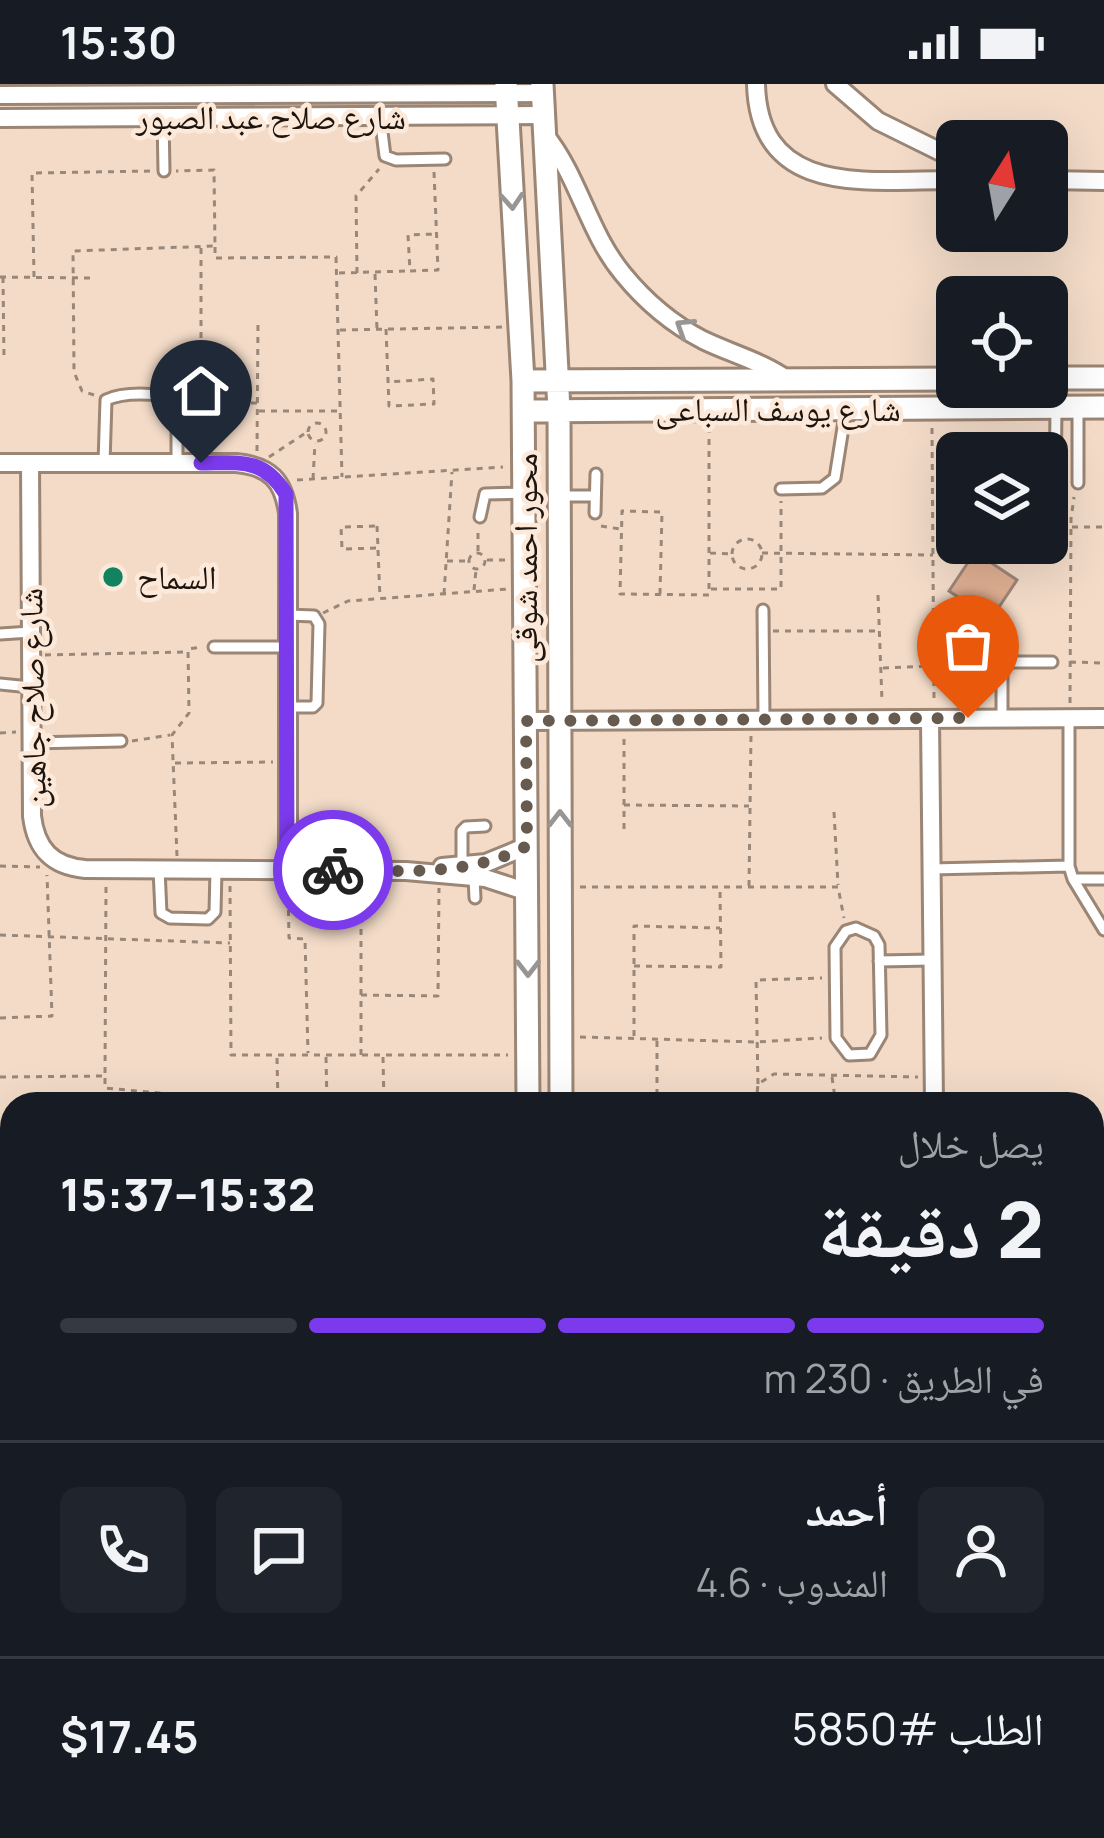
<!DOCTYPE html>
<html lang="ar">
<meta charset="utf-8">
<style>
:root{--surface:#171b24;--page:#20242c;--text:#f1f3f6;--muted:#9ea1a6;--line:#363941;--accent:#7c3aed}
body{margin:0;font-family:Manrope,"Noto Naskh Arabic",sans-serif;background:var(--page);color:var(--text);direction:rtl;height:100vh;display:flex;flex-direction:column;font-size:45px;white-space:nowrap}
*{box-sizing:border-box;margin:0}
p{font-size:39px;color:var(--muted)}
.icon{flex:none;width:66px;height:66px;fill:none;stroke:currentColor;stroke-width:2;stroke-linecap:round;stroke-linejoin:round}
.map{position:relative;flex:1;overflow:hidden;direction:ltr}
.sheet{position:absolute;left:0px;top:1008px;width:1104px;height:747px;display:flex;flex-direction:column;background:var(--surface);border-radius:36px 36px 0 0;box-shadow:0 12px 48px #0002;direction:rtl}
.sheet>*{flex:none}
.needle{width:78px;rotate:11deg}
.buttons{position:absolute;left:936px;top:36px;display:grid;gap:24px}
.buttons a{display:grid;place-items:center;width:132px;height:132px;border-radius:18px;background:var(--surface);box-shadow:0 12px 48px #0002;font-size:60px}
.pin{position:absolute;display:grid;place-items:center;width:102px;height:102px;color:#fff;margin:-123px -51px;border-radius:50% 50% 50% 0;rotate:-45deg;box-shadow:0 0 12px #0007}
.pin .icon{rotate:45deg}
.courier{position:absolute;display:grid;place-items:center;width:120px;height:120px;margin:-60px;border:9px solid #7c3aed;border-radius:50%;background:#fff;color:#222;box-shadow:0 3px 15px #0007}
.summary em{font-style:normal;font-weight:800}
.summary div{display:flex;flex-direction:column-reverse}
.summary{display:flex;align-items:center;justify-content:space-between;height:204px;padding:0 60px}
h1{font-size:78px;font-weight:800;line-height:90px}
.bar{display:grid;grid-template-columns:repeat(4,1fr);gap:18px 12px;align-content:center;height:144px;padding:0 60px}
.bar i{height:15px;border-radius:9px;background:var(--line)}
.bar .on{background:var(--accent)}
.bar p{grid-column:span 4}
.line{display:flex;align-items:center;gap:30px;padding:0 60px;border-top:3px solid var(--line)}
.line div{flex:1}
.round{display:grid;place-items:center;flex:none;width:126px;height:126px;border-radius:18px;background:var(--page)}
.status{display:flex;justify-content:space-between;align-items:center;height:84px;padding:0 60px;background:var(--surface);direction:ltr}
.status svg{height:33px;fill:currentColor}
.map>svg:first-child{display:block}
.built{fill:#eed0b8}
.building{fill:#e0af92;stroke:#9e8678;stroke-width:3}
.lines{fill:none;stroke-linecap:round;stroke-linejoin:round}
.service-casing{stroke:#9b8574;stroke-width:15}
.minor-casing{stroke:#9b8574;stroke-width:22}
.tertiary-casing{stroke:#9b8574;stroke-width:27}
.path{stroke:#99887a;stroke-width:3;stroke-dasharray:6 6;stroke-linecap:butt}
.service{stroke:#fff;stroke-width:9}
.minor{stroke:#fff;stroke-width:16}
.tertiary{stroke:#fff;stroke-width:21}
.oneway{stroke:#999592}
.done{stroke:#675a4e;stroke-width:12;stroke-dasharray:0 21.6}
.route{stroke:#7c3aed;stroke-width:15}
.poi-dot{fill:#118361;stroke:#fce9da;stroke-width:4.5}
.labels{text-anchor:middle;stroke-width:9;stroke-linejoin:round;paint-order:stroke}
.street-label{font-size:33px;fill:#1c140d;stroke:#fce9da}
.poi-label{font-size:33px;fill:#1c140d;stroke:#fce9da;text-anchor:start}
</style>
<div class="status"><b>15:30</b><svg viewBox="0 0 49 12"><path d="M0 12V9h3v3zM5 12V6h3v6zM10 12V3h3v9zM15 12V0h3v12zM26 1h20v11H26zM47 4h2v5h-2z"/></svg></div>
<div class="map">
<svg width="1104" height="1754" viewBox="0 0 1104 1754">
<rect width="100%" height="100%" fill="#f3dbc8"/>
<!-- built -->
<path class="built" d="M0,1222H12V1743H306V1754H0Z"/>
<!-- building -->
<path class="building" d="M975,468L1017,496L991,535L949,507Z"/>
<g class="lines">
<defs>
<path id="service" d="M380,32L385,72L396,76L445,75
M163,33L164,87
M104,379L106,316C123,308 157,308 174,316L177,321V379
M957,391V411
M1078,399V323
M781,405L822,404L835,394L846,325
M560,412H595
M1047,421L1055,414L1056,323
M595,429L596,390
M480,433L485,410L525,409
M763,526L764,635
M0,550L31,548
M214,563H287
M962,578H1052
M1002,578V634
M0,600L30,603
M287,623H313L317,619L319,540L314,532L288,531
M1069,634V782L1073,795L1104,846
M32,659L121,657
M462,781V747L466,743L485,742
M159,785L161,829L170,834L208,835L215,828L216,786
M931,785L1069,782
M474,794L475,814
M1073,795H1104
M856,844L874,852L879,861L881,951L870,970L849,971L836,954L835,863L846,847Z
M879,877L932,876"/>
<path id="minor" d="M756,0C759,117 874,95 957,96
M835,0L878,37L957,76
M0,11L542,9
M0,34L542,31
M545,51C579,93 588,148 623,190C645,217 672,240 703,256C732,270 761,277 788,296
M1047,96L1104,97
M0,379H236C270,382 284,397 288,430V786
M30,379L32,732C36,765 52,782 85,785L406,787L485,794L528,808
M930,635L934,1020
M527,637L1104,634
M442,783L486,779L527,762
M1092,1077H1104
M0,1258H12
M1092,1549L1104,1610
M0,1603L12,1610
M0,1657L12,1651"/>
<path id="tertiary" d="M506,0L523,297L528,1020
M542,0L559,326L561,1020
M1047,294H1104
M523,297L957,295
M524,327L1104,323
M0,1209H12
M0,1235H12
M1092,1467L1104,1461
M1092,1496L1104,1489
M284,1743L285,1754
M321,1743V1754"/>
</defs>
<!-- service casing -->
<use href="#service" class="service-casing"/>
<!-- minor casing -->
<use href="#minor" class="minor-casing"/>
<!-- tertiary casing -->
<use href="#tertiary" class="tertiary-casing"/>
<!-- path -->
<path class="path" d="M434,88L438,186L410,187L408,151L436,150
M215,163V174L336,173L342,393
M201,164V365
M339,189L407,187
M357,189L356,112L379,85
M375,190L377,246
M0,193L90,194
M3,193L4,274
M34,193L32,89L154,87
M386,245L389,322L434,320L433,295L388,298
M340,246L504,243
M94,311L82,307L74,288L73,167L215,162L214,86L176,87
M203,318L257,319
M259,327H340
M308 348a9 9 0 1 1 18 0a9 9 0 1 1-18 0Z
M932,344L934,616
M257,367L258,237
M269,373L307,348
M313,395L315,359
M297,396L503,383
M377,442L378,464L342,465L341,443Z
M601,442L620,445
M1072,443H1104
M732 470a15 15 0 1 1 30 0a15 15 0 1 1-30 0Z
M378,466L380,514
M478,467V447
M710,469L731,470
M762,469L933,471
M469 477a8 8 0 1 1 16 0a8 8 0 1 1-16 0Z
M487,476H507
M447,477H468
M711,505H781V417
M474,506L476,486
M444,510L452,388
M660,510L662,428L622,427L620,510L709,511V345
M878,511L882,617
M323,529L348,517L508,505
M773,547H878
M45,571L185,568
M1070,578L1104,579
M883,584L933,582
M1070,619L1071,435L1074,413
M0,649L16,648
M132,657L170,651
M175,679L273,678
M624,721L749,722
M834,728L838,801
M624,745V651
M177,772L172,651L189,629L188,565L203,563
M0,782L40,783
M230,802L231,971H508
M288,802L289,854L305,855L308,969
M749,802L751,650
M580,803H838L844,834
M0,851L230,859
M634,882L721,883L720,805
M361,911L438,912L439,804
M0,934L52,932L47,791
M634,952V842L720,844
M580,953L757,958L822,954
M657,957V1018L717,1020
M361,971V800
M326,973L327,1020
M383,973L384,1020
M277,974L278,1020
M0,993L105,992L106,799
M832,993L835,1014L873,1020
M105,994V1004L170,1010L178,1020
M758,1000L756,896L822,894
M756,1020L758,1000L774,990L918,993
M1092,1137H1104
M0,1158H12
M1092,1297L1104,1298
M1092,1374L1104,1362
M1092,1396L1104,1393
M1092,1691H1104
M466,1743V1754
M536,1743V1754
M621,1743V1754
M683,1743V1754
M786,1743V1754
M819,1743L825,1754
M922,1743L923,1754
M340,1752L366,1754
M976,1754L1004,1752V1743"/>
<!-- service -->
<use href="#service" class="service"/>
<!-- minor -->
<use href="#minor" class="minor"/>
<!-- tertiary -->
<use href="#tertiary" class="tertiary"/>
</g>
<!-- one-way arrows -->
<defs><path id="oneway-chevron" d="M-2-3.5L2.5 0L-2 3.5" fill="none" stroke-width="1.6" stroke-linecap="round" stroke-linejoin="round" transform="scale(3)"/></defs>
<g class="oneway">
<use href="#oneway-chevron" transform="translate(512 117) rotate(86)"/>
<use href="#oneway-chevron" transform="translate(684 243) rotate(-147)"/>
<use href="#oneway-chevron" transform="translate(560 735) rotate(-90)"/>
<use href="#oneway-chevron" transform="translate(528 884) rotate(90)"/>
</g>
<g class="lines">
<!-- done -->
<path class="done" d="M333,786C396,787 471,793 527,762L526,637L968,634"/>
<!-- route -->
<path class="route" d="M201,379C240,379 263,373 286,410L287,786H333"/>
</g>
<!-- markers -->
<circle class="poi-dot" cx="113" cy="493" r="12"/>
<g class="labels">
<!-- street labels -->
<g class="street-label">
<text x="271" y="45">شارع صلاح عبد الصبور</text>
<text x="778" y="337">شارع يوسف السباعى</text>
<text transform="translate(525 474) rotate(-90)" y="12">محور احمد شوقى</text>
<text transform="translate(32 614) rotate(-91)" y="12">شارع صلاح جاهين</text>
</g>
<!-- poi labels -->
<g class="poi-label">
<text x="137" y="505">السماح</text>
</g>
</g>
</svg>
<div class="buttons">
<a><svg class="needle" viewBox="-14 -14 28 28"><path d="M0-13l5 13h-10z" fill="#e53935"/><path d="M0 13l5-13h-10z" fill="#9ea1a6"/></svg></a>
<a><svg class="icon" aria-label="locate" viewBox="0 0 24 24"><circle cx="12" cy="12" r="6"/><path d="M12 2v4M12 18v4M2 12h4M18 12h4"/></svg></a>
<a><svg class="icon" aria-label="layers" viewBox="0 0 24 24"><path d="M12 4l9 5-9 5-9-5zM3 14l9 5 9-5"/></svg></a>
</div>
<div class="pin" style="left:968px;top:634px;background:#ea580c"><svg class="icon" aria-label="bag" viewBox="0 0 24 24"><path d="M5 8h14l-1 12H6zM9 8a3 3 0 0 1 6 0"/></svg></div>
<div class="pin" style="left:201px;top:379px;background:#1f2937"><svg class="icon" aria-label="home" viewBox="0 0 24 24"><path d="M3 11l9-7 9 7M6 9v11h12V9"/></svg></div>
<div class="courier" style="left:333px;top:786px"><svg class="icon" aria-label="bike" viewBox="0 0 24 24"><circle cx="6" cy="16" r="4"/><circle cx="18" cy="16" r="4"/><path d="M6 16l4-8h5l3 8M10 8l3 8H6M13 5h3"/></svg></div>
<section class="sheet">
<div class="summary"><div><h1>2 دقيقة</h1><p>يصل خلال</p></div><em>15:32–15:37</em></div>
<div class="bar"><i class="on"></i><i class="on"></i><i class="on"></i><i></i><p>في الطريق · 230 m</p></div>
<div class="line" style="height:216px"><a class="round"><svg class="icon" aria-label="person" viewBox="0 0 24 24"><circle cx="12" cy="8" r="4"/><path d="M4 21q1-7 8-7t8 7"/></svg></a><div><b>أحمد</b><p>المندوب · 4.6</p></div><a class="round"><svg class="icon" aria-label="chat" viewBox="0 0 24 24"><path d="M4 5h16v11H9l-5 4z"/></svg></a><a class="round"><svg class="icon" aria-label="phone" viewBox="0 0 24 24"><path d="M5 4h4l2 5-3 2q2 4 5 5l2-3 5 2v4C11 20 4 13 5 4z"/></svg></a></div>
<div class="line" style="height:156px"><div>الطلب #5850</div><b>$17.45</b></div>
</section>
</div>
